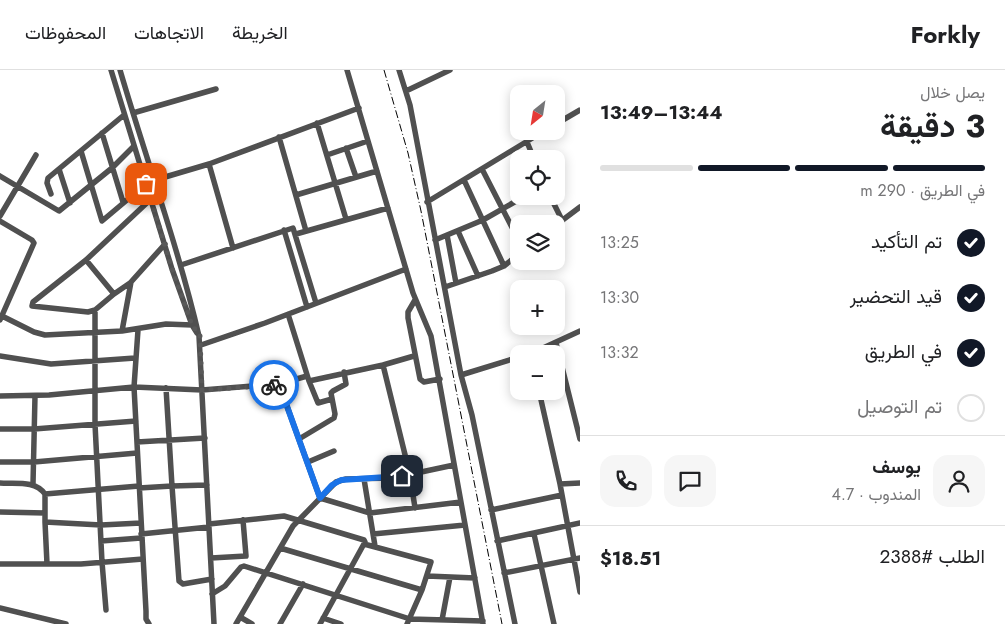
<!DOCTYPE html>
<html lang="ar">
<meta charset="utf-8">
<style>
:root{--surface:#fff;--page:#f6f6f6;--text:#202124;--muted:#757577;--line:#e0e0e0;--accent:#111827}
body{margin:0;font-family:Jost,Vazirmatn,sans-serif;background:var(--page);color:var(--text);direction:rtl;height:100vh;display:flex;flex-direction:column;font-size:19px;white-space:nowrap}
*{box-sizing:border-box;margin:0}
p{font-size:16px;color:var(--muted)}
.icon{flex:none;width:28px;height:28px;fill:none;stroke:currentColor;stroke-width:2;stroke-linecap:round;stroke-linejoin:round}
.map{position:relative;flex:1;overflow:hidden;direction:ltr}
.details{display:flex;flex-direction:column;background:var(--surface);width:425px}
.details>*{flex:none}
.needle{width:32px;rotate:210deg}
.fabs{position:absolute;left:510px;top:15px;display:grid;gap:10px}
.fabs a{display:grid;place-items:center;width:55px;height:55px;border-radius:10px;background:var(--surface);box-shadow:0 2px 12px #0003;font-size:25px}
.pin{position:absolute;display:grid;place-items:center;width:42px;height:42px;color:#fff;margin:-21px;border-radius:10px;box-shadow:0 2px 8px #0006}
.courier{position:absolute;display:grid;place-items:center;width:50px;height:50px;margin:-25px;border:4px solid #1a73e8;border-radius:50%;background:#fff;color:#222;box-shadow:0 1px 6px #0007}
.overview em{font-style:normal;font-weight:700}
.overview div{display:flex;flex-direction:column-reverse}
.overview{display:flex;align-items:center;justify-content:space-between;height:85px;padding:0 20px}
h1{font-size:32px;font-weight:700;line-height:38px}
.bar{display:grid;grid-template-columns:repeat(4,1fr);gap:8px 5px;align-content:center;height:60px;padding:0 20px}
.bar i{height:6px;border-radius:4px;background:var(--line)}
.bar .on{background:var(--accent)}
.bar p{grid-column:span 4}
.line{display:flex;align-items:center;gap:12px;padding:0 20px;border-top:1px solid var(--line)}
.line div{flex:1}
.round{display:grid;place-items:center;flex:none;width:52px;height:52px;border-radius:15px;background:var(--page)}
ol{padding:0 20px;list-style:none}
li{display:flex;align-items:center;gap:15px;height:55px}
li p{margin-inline-start:auto}
li .icon{padding:5px;border-radius:50%;background:var(--accent);color:#fff;stroke-width:4}
li:last-child{color:var(--muted)}
li i{width:28px;height:28px;border:2px solid var(--line);border-radius:50%}
header{display:flex;align-items:center;gap:30px;box-sizing:border-box;height:70px;padding:0 25px;background:var(--surface);border-bottom:1px solid var(--line)}
header strong{font-size:24px}
nav{display:flex;gap:28px;margin-inline-start:auto;font-size:18px}
main{display:flex;flex:1;min-height:0}
.map>svg:first-child{display:block}
.lines{fill:none;stroke-linecap:round;stroke-linejoin:round}
.minor{stroke:#505050;stroke-width:5.5}
.rail{stroke:#000;stroke-width:1;stroke-dasharray:8 2.5 1 2.5;stroke-linecap:butt}
.done{stroke:#595959;stroke-width:5;stroke-dasharray:0 9}
.route{stroke:#1a73e8;stroke-width:6}
</style>
<header>
<strong>Forkly</strong>
<nav><a>الخريطة</a><a>الاتجاهات</a><a>المحفوظات</a></nav>
</header>
<main>
<section class="details">
<div class="overview"><div><h1>3 دقيقة</h1><p>يصل خلال</p></div><em>13:44–13:49</em></div>
<div class="bar"><i class="on"></i><i class="on"></i><i class="on"></i><i></i><p>في الطريق · 290 m</p></div>
<ol>
<li><svg class="icon" aria-label="check" viewBox="0 0 24 24"><path d="M5 12l5 5 9-10"/></svg>تم التأكيد<p>13:25</p></li>
<li><svg class="icon" aria-label="check" viewBox="0 0 24 24"><path d="M5 12l5 5 9-10"/></svg>قيد التحضير<p>13:30</p></li>
<li><svg class="icon" aria-label="check" viewBox="0 0 24 24"><path d="M5 12l5 5 9-10"/></svg>في الطريق<p>13:32</p></li>
<li><i></i>تم التوصيل</li>
</ol>
<div class="line" style="height:90px"><a class="round"><svg class="icon" aria-label="person" viewBox="0 0 24 24"><circle cx="12" cy="8" r="4"/><path d="M4 21q1-7 8-7t8 7"/></svg></a><div><b>يوسف</b><p>المندوب · 4.7</p></div><a class="round"><svg class="icon" aria-label="chat" viewBox="0 0 24 24"><path d="M4 5h16v11H9l-5 4z"/></svg></a><a class="round"><svg class="icon" aria-label="phone" viewBox="0 0 24 24"><path d="M5 4h4l2 5-3 2q2 4 5 5l2-3 5 2v4C11 20 4 13 5 4z"/></svg></a></div>
<div class="line" style="height:65px"><div>الطلب #2388</div><b>$18.51</b></div>
</section>
<div class="map">
<svg width="580" height="554" viewBox="0 0 580 554">
<rect width="100%" height="100%" fill="#fff"/>
<g class="lines">
<!-- minor -->
<path class="minor" d="M111,0L172,199L192,255L197,263
M120,0C146,89 178,176 199,266L214,554
M347,0L413,223L431,266L483,554
M399,0L410,35L461,305L472,345L515,554
M406,21L450,0
M133,43L216,19
M317,53L346,149
M556,54L580,40
M102,63L123,132
M279,67L306,161
M527,72L534,89
M346,78L356,107
M81,81L102,151L146,114
M327,85L368,71
M209,94L233,178
M59,99L70,133
M482,99L519,171
M0,106L59,141L112,98L134,76
M155,110L209,94L359,38
M464,110L504,196
M51,124L47,113L48,108L124,45
M296,125L377,101
M550,126L562,150
M427,132L544,61
M0,146L36,85
M0,151L32,170L34,173L0,250
M556,155L580,137
M284,160L307,237
M458,161L478,206
M296,164L388,138
M447,165L456,213
M435,170L483,150L525,126
M86,190L114,224L95,240L88,242L32,236L33,232L86,190L151,129
M181,195L293,158L316,233
M445,217L492,201L504,196L519,184
M114,224L130,213
M415,230L408,242V248L420,309L424,312L440,309
M95,240V354L102,492L106,540
M288,244L309,311L383,295L414,286
M2,246L34,262L45,265L122,261L131,212L165,174
M138,260L134,317L146,541V549L149,554
M122,261L166,254L192,255
M556,273L580,369
M201,275L265,253L406,199
M530,284L580,261
M0,286L51,294L135,288
M383,295L410,405L415,438
M461,305L519,287
M309,311L318,333L332,329
M279,314L307,306
M539,321L560,414L580,522
M0,326L49,325L134,317L202,320L279,314L320,428L370,443L461,432
M0,359H34L136,351
M299,369L334,348L335,344L331,323L333,321L346,314L344,302
M137,372L205,368
M0,392H34L137,383
M308,392L334,381
M364,409L375,476
M0,413C16,414 35,410 45,424V443
M33,414L35,326
M560,414L580,413
M207,415L172,416L179,511L183,514L212,509
M139,418L172,416L166,318
M45,424L139,416
M491,440L562,425
M0,442L45,443V452L101,455L141,453
M45,452L47,494
M209,454L284,446L364,470L365,472L320,554
M141,464L209,457
M373,464L465,455
M534,464L554,554
M101,471L141,468
M497,471L580,453
M364,474L431,492L422,520L407,554
M280,478L422,520
M211,488L246,486L243,450
M0,494H81L143,489
M504,503L580,488
M427,506L475,508
M212,524L225,516L241,497L244,496L410,549L483,551
M0,538L66,554
M240,547L252,554
M323,548L341,554
M442,550L450,507
M236,554L293,456L336,412L346,409L393,408L454,395
M280,554L303,514"/>
<!-- rail -->
<path class="rail" d="M384,0L408,83L421,141L502,554"/>
</g>
<g class="lines">
<!-- done -->
<path class="done" d="M146,114L172,199L192,255L200,266L202,320L274,315"/>
<!-- route -->
<path class="route" d="M274,315L279,314L320,428L332,415L341,410L402,406"/>
</g>
</svg>
<div class="fabs">
<a><svg class="needle" viewBox="-14 -14 28 28"><path d="M0-13l5 13h-10z" fill="#e53935"/><path d="M0 13l5-13h-10z" fill="#757577"/></svg></a>
<a><svg class="icon" aria-label="locate" viewBox="0 0 24 24"><circle cx="12" cy="12" r="6"/><path d="M12 2v4M12 18v4M2 12h4M18 12h4"/></svg></a>
<a><svg class="icon" aria-label="layers" viewBox="0 0 24 24"><path d="M12 4l9 5-9 5-9-5zM3 14l9 5 9-5"/></svg></a>
<a>+</a>
<a>−</a>
</div>
<div class="pin" style="left:146px;top:114px;background:#ea580c"><svg class="icon" aria-label="bag" viewBox="0 0 24 24"><path d="M5 8h14l-1 12H6zM9 8a3 3 0 0 1 6 0"/></svg></div>
<div class="pin" style="left:402px;top:406px;background:#1f2937"><svg class="icon" aria-label="home" viewBox="0 0 24 24"><path d="M3 11l9-7 9 7M6 9v11h12V9"/></svg></div>
<div class="courier" style="left:274px;top:315px"><svg class="icon" aria-label="bike" viewBox="0 0 24 24"><circle cx="6" cy="16" r="4"/><circle cx="18" cy="16" r="4"/><path d="M6 16l4-8h5l3 8M10 8l3 8H6M13 5h3"/></svg></div>
</div>
</main>
